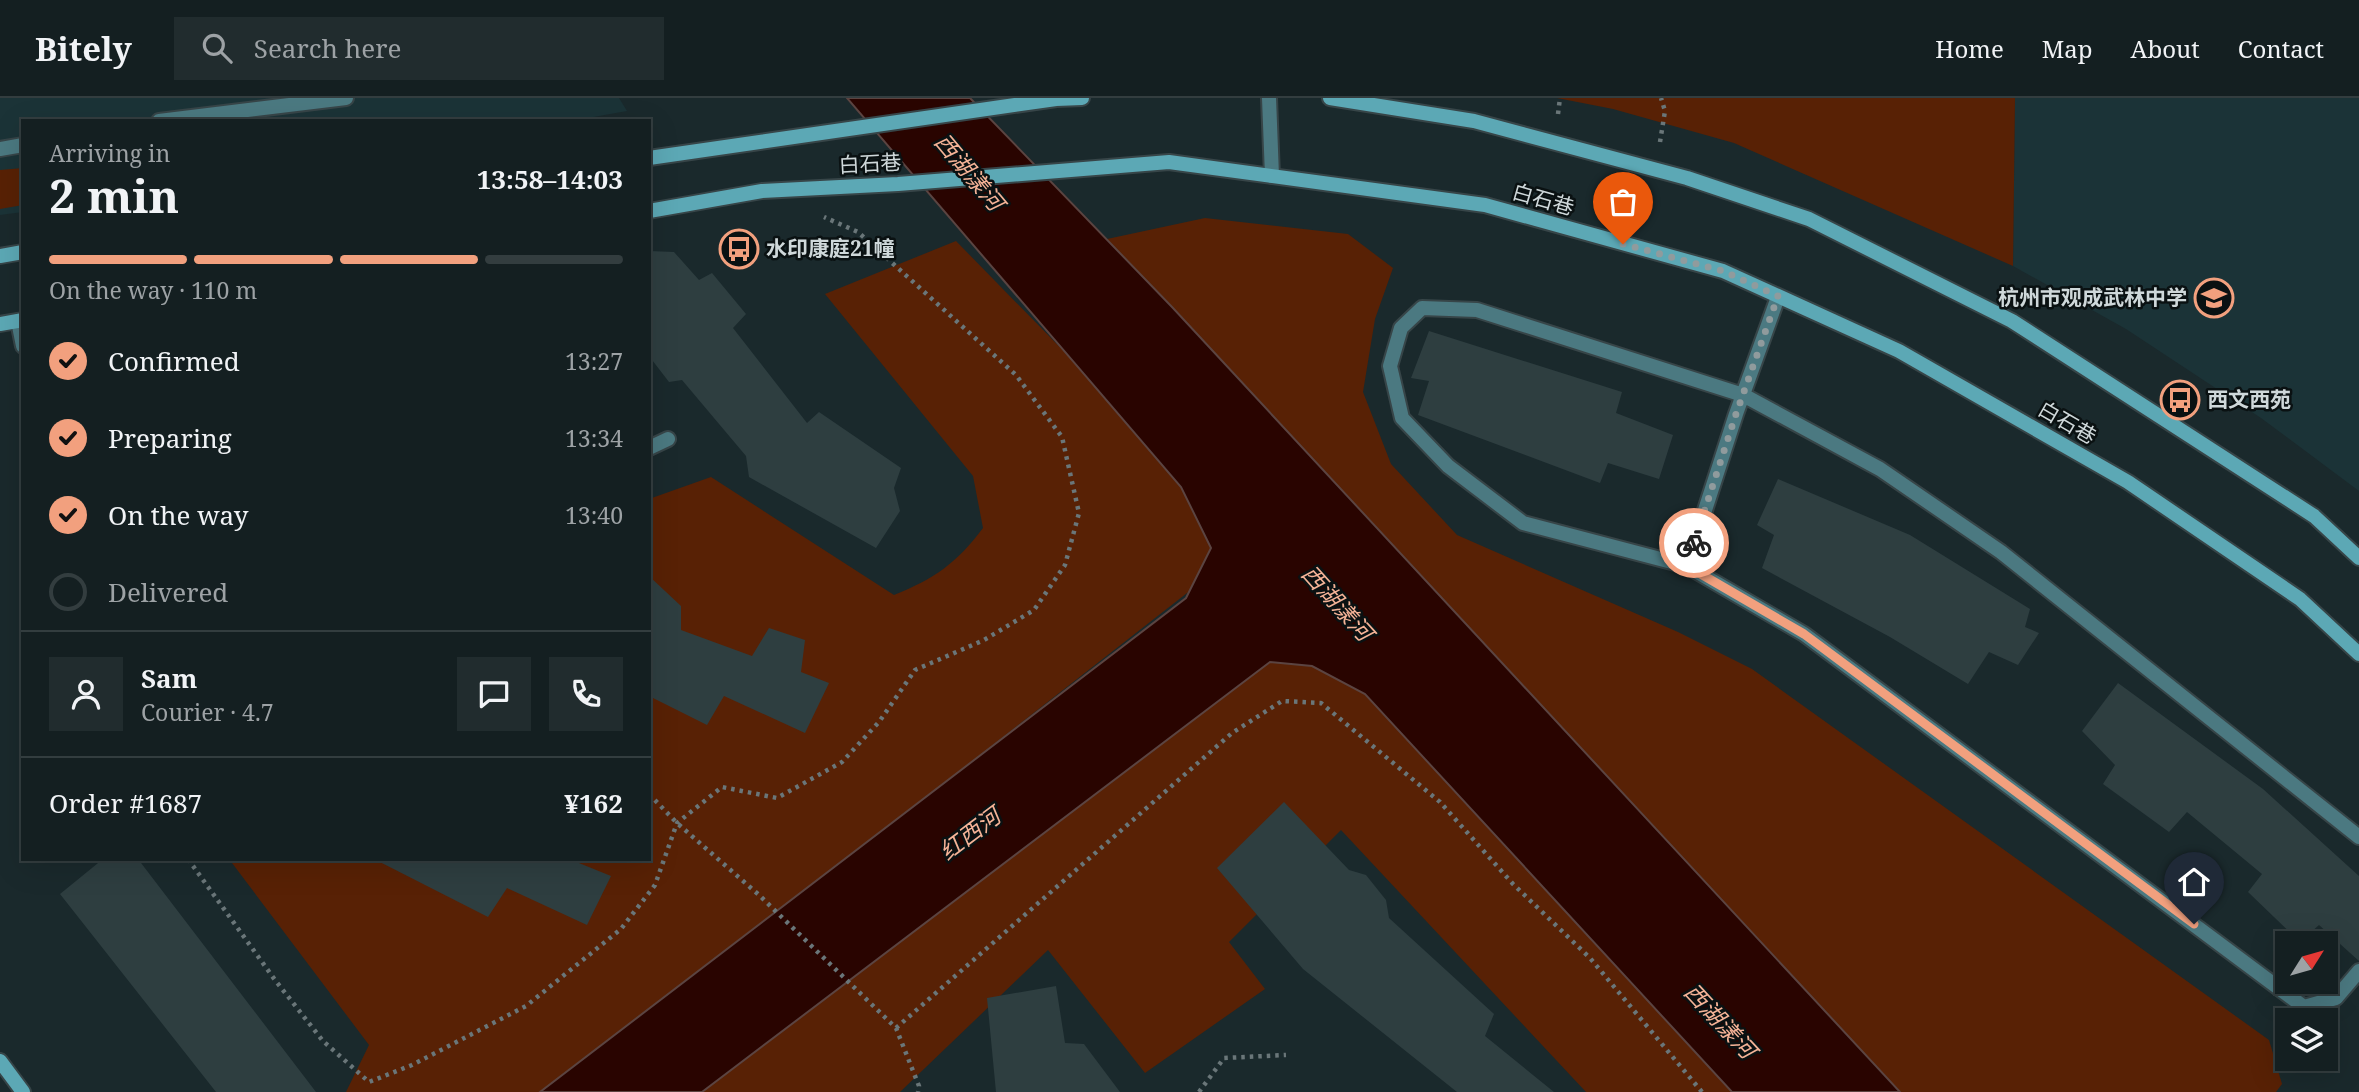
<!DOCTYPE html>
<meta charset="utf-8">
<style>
:root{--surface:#141f21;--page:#212c2e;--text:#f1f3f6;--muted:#9da2a5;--line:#333d3f;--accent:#f2a07e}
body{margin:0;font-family:"Noto Serif","Noto Sans SC",serif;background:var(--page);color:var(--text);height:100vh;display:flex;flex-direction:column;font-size:26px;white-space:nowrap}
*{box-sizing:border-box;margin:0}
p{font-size:23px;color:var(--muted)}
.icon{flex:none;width:38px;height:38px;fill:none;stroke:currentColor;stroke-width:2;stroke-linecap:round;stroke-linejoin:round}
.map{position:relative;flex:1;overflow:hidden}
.details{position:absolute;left:21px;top:21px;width:630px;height:742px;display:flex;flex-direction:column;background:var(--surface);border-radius:0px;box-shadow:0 7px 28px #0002,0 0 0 2px var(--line)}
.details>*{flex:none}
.needle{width:46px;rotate:53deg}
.buttons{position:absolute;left:2275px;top:833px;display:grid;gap:14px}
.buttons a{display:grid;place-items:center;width:63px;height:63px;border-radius:0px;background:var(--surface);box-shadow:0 7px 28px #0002,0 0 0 2px var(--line);font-size:35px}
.pin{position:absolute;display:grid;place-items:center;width:60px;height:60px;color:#fff;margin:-72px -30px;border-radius:50% 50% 50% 0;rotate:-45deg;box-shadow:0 0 7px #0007}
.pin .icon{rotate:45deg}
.courier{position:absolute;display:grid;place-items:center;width:70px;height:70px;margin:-35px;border:5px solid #f2a07e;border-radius:50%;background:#fff;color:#222;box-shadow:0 2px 9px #0007}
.summary em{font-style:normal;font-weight:700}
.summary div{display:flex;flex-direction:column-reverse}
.summary{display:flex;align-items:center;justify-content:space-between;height:119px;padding:0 28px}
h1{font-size:46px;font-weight:700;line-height:52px}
.bar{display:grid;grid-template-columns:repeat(4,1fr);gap:10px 7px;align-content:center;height:84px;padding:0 28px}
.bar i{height:9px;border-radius:5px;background:var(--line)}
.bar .active{background:var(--accent)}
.bar p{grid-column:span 4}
.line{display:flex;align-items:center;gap:18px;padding:0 28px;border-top:2px solid var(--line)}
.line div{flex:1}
.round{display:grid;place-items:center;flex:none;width:74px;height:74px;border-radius:0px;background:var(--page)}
ol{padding:0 28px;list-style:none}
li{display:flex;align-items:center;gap:21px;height:77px}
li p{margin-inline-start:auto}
li .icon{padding:7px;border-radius:50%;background:var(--accent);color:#111;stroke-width:4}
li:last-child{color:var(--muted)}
li i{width:38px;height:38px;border:4px solid var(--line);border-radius:50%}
header{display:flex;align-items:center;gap:42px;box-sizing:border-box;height:98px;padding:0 35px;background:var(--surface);border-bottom:2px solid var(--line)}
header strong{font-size:33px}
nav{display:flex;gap:38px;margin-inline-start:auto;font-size:24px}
.search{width:490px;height:63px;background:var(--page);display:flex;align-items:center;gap:18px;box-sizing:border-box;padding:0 24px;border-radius:0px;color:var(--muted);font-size:26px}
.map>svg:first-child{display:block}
.built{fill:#1b3337}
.green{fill:#582105}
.water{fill:#290400;stroke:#5b4441;stroke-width:2}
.building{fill:#2e3e40}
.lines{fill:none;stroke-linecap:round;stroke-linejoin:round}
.service-casing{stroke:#374548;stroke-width:18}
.minor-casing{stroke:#374548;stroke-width:18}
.secondary-casing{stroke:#374548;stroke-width:18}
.path{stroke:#6a7679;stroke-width:4.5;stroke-dasharray:3.5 5;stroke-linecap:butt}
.service{stroke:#4b7981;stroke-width:14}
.minor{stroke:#4b7981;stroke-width:14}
.secondary{stroke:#5ca8b5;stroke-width:14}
.done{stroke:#909b9d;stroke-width:7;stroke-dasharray:0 12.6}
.route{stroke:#f2a07e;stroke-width:9}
.labels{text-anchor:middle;stroke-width:5;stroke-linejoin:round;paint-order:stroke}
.street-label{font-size:21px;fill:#cfd8da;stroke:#0a1112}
.poi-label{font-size:21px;font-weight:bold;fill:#cfd8da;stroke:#0a1112;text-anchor:start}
.water-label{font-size:23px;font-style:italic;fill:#f5b397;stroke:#0a1112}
</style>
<header>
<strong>Bitely</strong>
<div class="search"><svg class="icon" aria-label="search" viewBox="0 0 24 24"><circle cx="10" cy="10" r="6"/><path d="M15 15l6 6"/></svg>Search here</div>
<nav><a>Home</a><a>Map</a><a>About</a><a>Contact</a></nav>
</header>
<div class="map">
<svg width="2359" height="994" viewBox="0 0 2359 994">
<rect width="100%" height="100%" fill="#1a292c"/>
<!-- built -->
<path class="built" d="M0,0H619L627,13L571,23H23V114L0,117Z
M2015,0H2359V393L2261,320L2126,231L2013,168Z"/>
<!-- green -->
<path class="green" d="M1557,0H2015L2013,168L1734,45L1613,11Z
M23,70V107L0,111V72Z
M1205,120L1348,136L1393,170L1375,221L1363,294L1391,366L1457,437L1678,534L1752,571L2269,942L2282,986L2276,994H1900L1107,141Z
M956,143L1226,419L1196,488L549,994H346L369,947L229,761H649V401L711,379L894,497C934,481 957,465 983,430L973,378L825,196Z
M1270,564L1312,568L1365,596L1732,994H1586L1341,732L1229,844L1265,891L1145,975L1048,852L900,994H702Z"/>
<!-- water -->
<path class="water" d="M847,0H970L1172,209L1900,994H1732L1365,596L1312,568L1270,564L702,994H540L1186,500L1211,450L1181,389Z"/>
<!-- building -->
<path class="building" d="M649,153L674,154L699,182L712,175L746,216L733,230L807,325L819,314L901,370L894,390L900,413L876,450L749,379L746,358L682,282L669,284L649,258Z
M1429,233L1622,294L1616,315L1673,337L1659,381L1608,365L1600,385L1418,317L1429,283L1411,280Z
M1778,381L1910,437L2030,511L2025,529L2039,535L2018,567L1989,554L1968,586L1890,539L1762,470L1774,437L1757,427Z
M649,478L681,508V532L752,558L769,530L805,542L801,574L829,585L805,635L724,598L707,627L649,598Z
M2118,585L2263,691L2359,778V863L2319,827L2300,844L2248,794L2262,776L2187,714L2169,734L2103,686L2115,667L2082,633Z
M1284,704L1349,772L1366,777L1386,802L1389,820L1494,916L1485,938L1554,994H1457L1303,871L1217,770Z
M103,761H138L316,994H216L60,796Z
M374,761H569L611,778L587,827L507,790L488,819Z
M1056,888L1065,945L1084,946L1120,994H996L987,900Z"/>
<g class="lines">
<defs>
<path id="service" d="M159,23L346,0
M0,51L23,47
M18,223L23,248
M649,350L668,341
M1687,468L1736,316L1778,199
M2359,739L2001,454L1880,371L1743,297L1477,212L1422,210L1401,230L1390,268L1402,320L1448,368L1523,425L1687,468L1804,536L2304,909L2336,900L2359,873"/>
<path id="minor" d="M1269,0L1272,78"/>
<path id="secondary" d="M1330,0L1474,23L1687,80L1809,121L2012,223L2314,418L2359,460
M649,60L1056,1L1082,0
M649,113L762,93L898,86L1169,64L1485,107L1723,173L1899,253L2128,384L2300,501L2359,556
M0,158L23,154
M0,226L23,222
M0,963L23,994"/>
</defs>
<!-- service casing -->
<use href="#service" class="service-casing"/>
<!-- minor casing -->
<use href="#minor" class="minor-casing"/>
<!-- secondary casing -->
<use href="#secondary" class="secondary-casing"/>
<!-- path -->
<path class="path" d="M1558,16L1560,0
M1660,44L1665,13L1661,0
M649,696L677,725L759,797L896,930L919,988L918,994
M188,761L275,882L323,943L369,984L412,967L526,908L621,831L655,787L677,725L722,689L777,700L842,664L879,624L915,572L984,542L1034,512L1065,467L1079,415L1062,339L1016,277L858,134L824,119
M896,930L1232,635L1282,603L1321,605L1440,704L1513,786L1590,860L1702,994
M1199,994L1224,960L1286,957"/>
<!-- service -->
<use href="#service" class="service"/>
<!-- minor -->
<use href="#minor" class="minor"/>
<!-- secondary -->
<use href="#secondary" class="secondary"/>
</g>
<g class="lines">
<!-- done -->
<path class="done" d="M1623,146L1723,173L1778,198L1736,316L1694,445"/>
<!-- route -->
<path class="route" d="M1694,445L1687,468L1804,536L2194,826"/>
</g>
<!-- icons -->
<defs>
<symbol id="bus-ring" viewBox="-11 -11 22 22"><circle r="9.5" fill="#0a1112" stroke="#f2a07e" stroke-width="1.5"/><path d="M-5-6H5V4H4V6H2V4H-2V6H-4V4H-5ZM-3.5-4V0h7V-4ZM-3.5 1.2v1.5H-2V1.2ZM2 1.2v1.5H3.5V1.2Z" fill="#f2a07e"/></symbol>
<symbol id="school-ring" viewBox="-11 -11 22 22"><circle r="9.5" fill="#0a1112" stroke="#f2a07e" stroke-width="1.5"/><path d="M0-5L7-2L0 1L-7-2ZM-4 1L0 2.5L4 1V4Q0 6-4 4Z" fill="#f2a07e"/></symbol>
</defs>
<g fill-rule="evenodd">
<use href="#bus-ring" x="717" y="129" width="44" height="44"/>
<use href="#school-ring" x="2192" y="178" width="44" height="44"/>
<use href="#bus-ring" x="2158" y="280" width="44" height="44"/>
</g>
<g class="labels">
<!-- street labels -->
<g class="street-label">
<text transform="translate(870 66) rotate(-3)" y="7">白石巷</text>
<text transform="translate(1543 102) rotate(16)" y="7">白石巷</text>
<text transform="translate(2067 325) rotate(30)" y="7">白石巷</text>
</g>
<!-- poi labels -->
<g class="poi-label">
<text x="766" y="158">水印康庭21幢</text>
<text x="2187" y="207" text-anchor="end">杭州市观成武林中学</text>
<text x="2207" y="309">西文西苑</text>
</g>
<!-- water labels -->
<g class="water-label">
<text transform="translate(969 74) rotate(50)" y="8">西湖漾河</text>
<text transform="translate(1337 505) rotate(48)" y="8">西湖漾河</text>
<text transform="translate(970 736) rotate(-37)" y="8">红西河</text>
<text transform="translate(1720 923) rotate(47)" y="8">西湖漾河</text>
</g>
</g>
</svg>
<div class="buttons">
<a><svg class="needle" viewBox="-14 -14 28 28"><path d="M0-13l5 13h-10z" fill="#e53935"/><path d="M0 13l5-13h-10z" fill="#9da2a5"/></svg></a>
<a><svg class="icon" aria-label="layers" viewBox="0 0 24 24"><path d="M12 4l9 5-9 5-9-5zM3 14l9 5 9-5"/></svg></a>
</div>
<div class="pin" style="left:1623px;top:146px;background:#ea580c"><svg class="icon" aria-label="bag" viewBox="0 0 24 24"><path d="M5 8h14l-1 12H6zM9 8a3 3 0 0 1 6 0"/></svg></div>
<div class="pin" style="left:2194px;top:826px;background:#1f2937"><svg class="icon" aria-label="home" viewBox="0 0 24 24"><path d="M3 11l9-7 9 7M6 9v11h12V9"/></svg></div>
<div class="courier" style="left:1694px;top:445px"><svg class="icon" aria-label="bike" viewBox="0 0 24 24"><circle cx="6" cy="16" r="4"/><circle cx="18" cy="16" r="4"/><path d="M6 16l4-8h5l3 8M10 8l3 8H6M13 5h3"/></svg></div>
<section class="details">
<div class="summary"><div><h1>2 min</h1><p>Arriving in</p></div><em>13:58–14:03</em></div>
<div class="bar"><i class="active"></i><i class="active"></i><i class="active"></i><i></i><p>On the way · 110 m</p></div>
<ol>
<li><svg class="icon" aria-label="check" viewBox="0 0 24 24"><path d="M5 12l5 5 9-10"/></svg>Confirmed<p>13:27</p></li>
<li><svg class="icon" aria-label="check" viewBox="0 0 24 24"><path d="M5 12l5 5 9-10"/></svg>Preparing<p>13:34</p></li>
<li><svg class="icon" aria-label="check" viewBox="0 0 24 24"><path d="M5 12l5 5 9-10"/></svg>On the way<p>13:40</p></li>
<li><i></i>Delivered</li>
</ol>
<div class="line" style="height:126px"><a class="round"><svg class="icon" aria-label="person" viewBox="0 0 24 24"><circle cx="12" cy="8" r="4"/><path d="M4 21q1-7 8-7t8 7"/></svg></a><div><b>Sam</b><p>Courier · 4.7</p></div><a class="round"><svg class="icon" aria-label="chat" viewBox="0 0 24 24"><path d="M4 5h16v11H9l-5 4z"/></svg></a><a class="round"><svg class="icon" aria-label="phone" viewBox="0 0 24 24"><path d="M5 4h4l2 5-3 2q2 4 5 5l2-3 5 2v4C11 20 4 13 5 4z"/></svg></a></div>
<div class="line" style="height:91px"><div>Order #1687</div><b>¥162</b></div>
</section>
</div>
